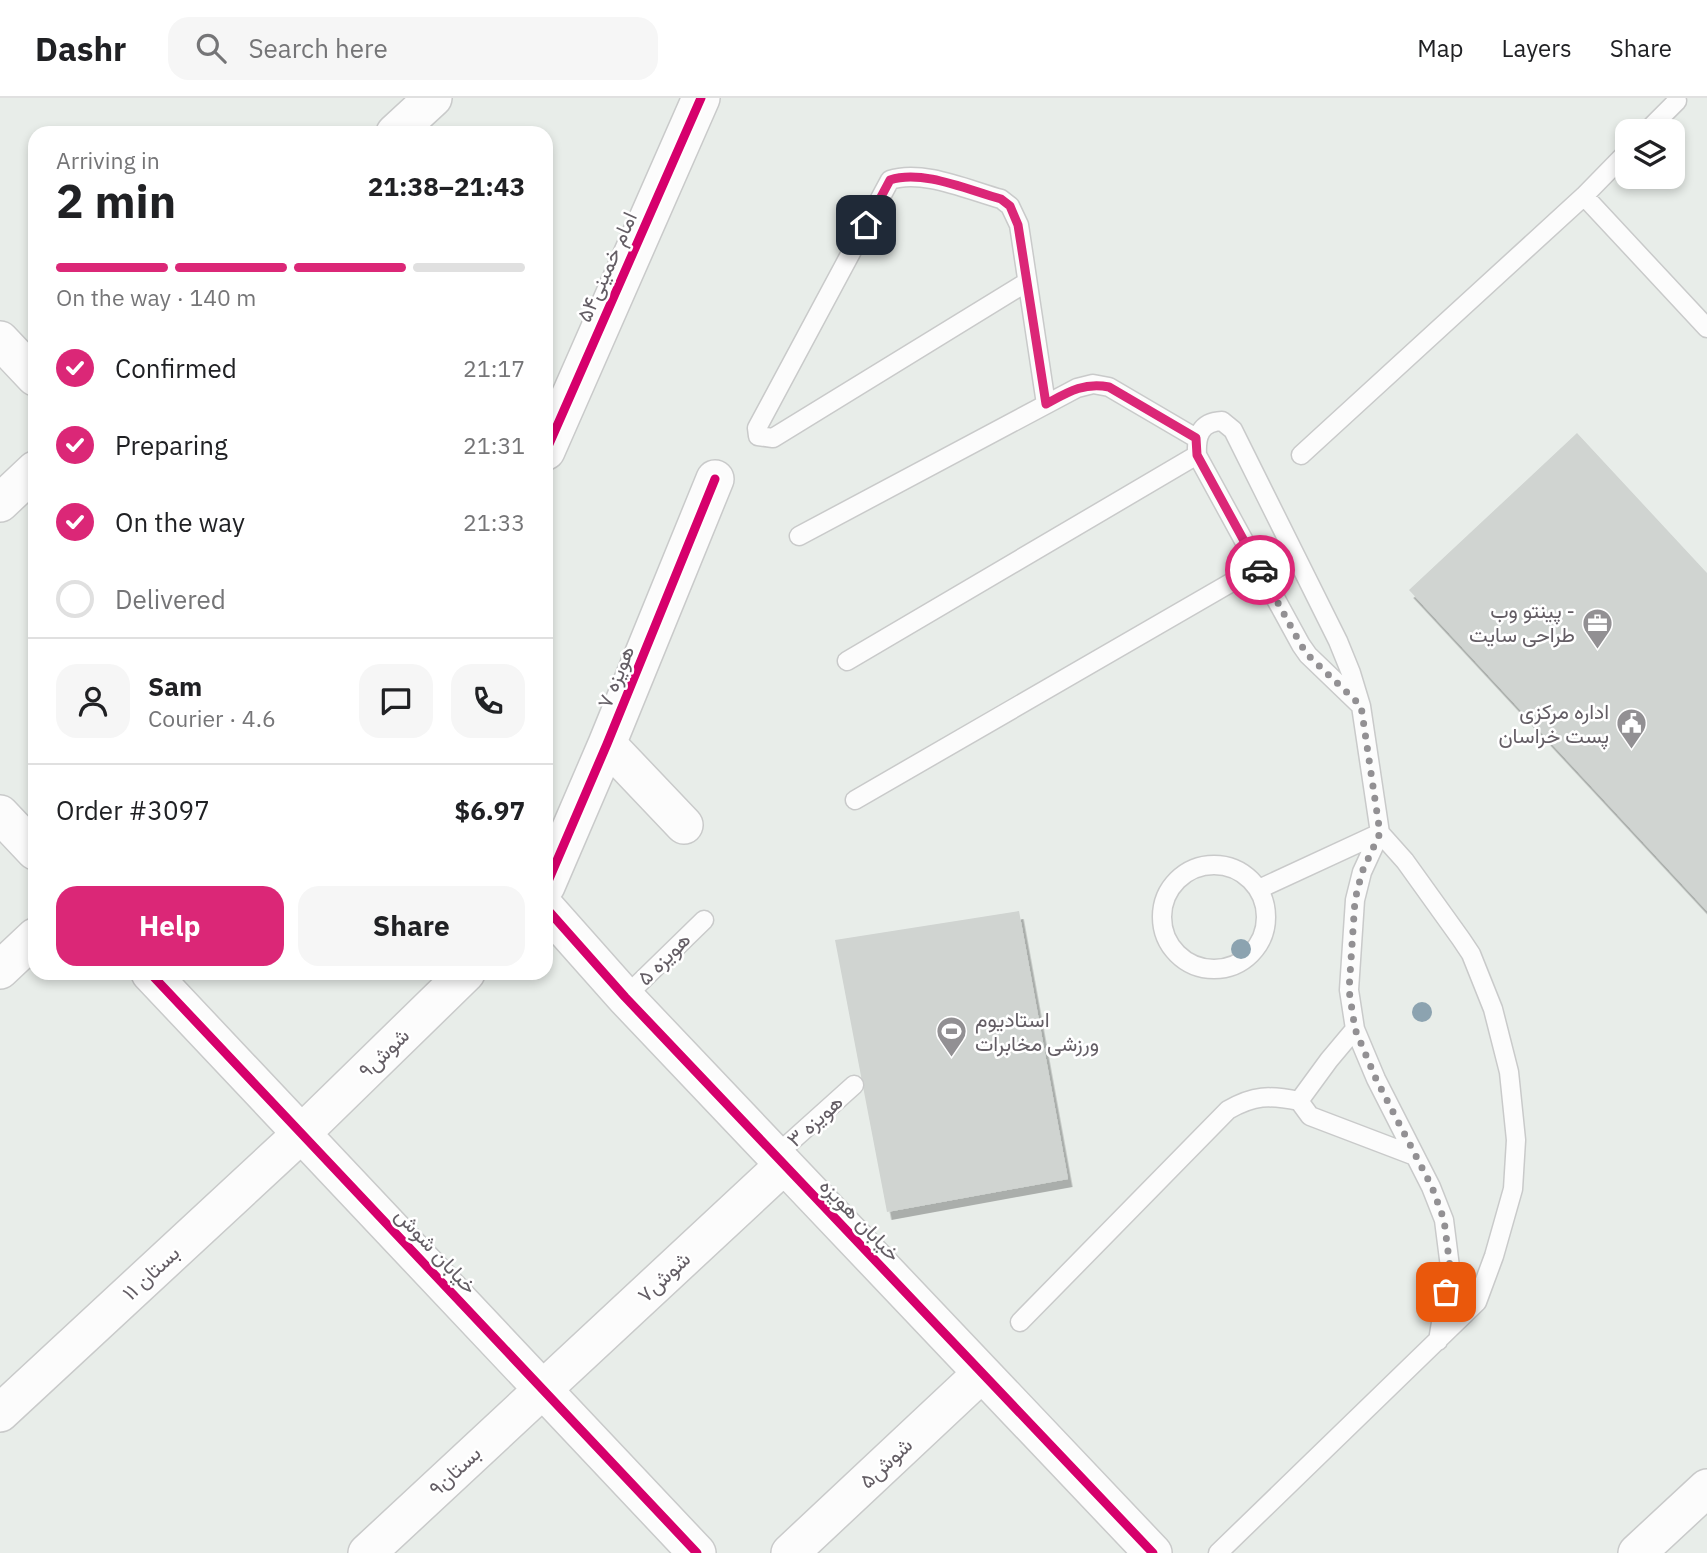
<!DOCTYPE html>
<meta charset="utf-8">
<style>
:root{--surface:#fff;--page:#f6f6f6;--text:#202124;--muted:#757577;--line:#e0e0e0;--accent:#db2777}
body{margin:0;font-family:"IBM Plex Sans",Vazirmatn,sans-serif;background:var(--page);color:var(--text);height:100vh;display:flex;flex-direction:column;font-size:26px;white-space:nowrap}
*{box-sizing:border-box;margin:0}
p{font-size:23px;color:var(--muted)}
.icon{flex:none;width:38px;height:38px;fill:none;stroke:currentColor;stroke-width:2;stroke-linecap:round;stroke-linejoin:round}
.map{position:relative;flex:1;overflow:hidden}
.details{position:absolute;left:28px;top:28px;width:525px;height:854px;display:flex;flex-direction:column;background:var(--surface);border-radius:21px;box-shadow:0 4px 10px #0003}
.details>*{flex:none}
.buttons{position:absolute;left:1615px;top:21px;display:grid;gap:14px}
.buttons a{display:grid;place-items:center;width:70px;height:70px;border-radius:14px;background:var(--surface);box-shadow:0 4px 10px #0003;font-size:35px}
.pin{position:absolute;display:grid;place-items:center;width:60px;height:60px;color:#fff;margin:-30px;border-radius:14px;box-shadow:0 4px 10px #0006}
.courier{position:absolute;display:grid;place-items:center;width:70px;height:70px;margin:-35px;border:5px solid #db2777;border-radius:50%;background:#fff;color:#222;box-shadow:0 2px 9px #0007}
.overview em{font-style:normal;font-weight:800}
.overview div{display:flex;flex-direction:column-reverse}
.overview{display:flex;align-items:center;justify-content:space-between;height:119px;padding:0 28px}
h1{font-size:46px;font-weight:800;line-height:52px}
.bar{display:grid;grid-template-columns:repeat(4,1fr);gap:10px 7px;align-content:center;height:84px;padding:0 28px}
.bar i{height:9px;border-radius:5px;background:var(--line)}
.bar .active{background:var(--accent)}
.bar p{grid-column:span 4}
.line{display:flex;align-items:center;gap:18px;padding:0 28px;border-top:2px solid var(--line)}
.line div{flex:1}
.round{display:grid;place-items:center;flex:none;width:74px;height:74px;border-radius:21px;background:var(--page)}
ol{padding:0 28px;list-style:none}
li{display:flex;align-items:center;gap:21px;height:77px}
li p{margin-inline-start:auto}
li .icon{padding:7px;border-radius:50%;background:var(--accent);color:#fff;stroke-width:4}
li:last-child{color:var(--muted)}
li i{width:38px;height:38px;border:4px solid var(--line);border-radius:50%}
.cta{display:flex;gap:14px;margin-top:auto;padding:14px 28px}
.cta a{flex:1;height:80px;border-radius:21px;background:var(--accent);color:#fff;font-size:28px;font-weight:800;line-height:80px;text-align:center}
.cta a+a{background:var(--page);color:var(--text)}
header{display:flex;align-items:center;gap:42px;box-sizing:border-box;height:98px;padding:0 35px;background:var(--surface);border-bottom:2px solid var(--line)}
header strong{font-size:33px}
nav{display:flex;gap:38px;margin-inline-start:auto;font-size:24px}
.search{width:490px;height:63px;background:var(--page);display:flex;align-items:center;gap:18px;box-sizing:border-box;padding:0 24px;border-radius:21px;color:var(--muted);font-size:26px}
.map>svg:first-child{display:block}
.building{fill:#d0d4d1;filter:url(#shadow)}
.lines{fill:none;stroke-linecap:round;stroke-linejoin:round}
.service-casing{stroke:#c9caca;stroke-width:21}
.minor-casing{stroke:#c9caca;stroke-width:40}
.service{stroke:#fcfcfc;stroke-width:18}
.minor{stroke:#fcfcfc;stroke-width:37}
.cycleway-casing{stroke:#fff;stroke-width:13}
.cycleway{stroke:#d6006c;stroke-width:9}
.tree{fill:#8ca3b0}
.done{stroke:#929093;stroke-width:7;stroke-dasharray:0 12.6}
.route{stroke:#db2777;stroke-width:9}
.labels{text-anchor:middle;stroke-width:5;stroke-linejoin:round;paint-order:stroke}
.street-label{font-size:21px;fill:#645e65;stroke:#fff}
.poi-label{font-size:21px;fill:#645e65;stroke:#fff;text-anchor:end}
</style>
<header>
<strong>Dashr</strong>
<div class="search"><svg class="icon" aria-label="search" viewBox="0 0 24 24"><circle cx="10" cy="10" r="6"/><path d="M15 15l6 6"/></svg>Search here</div>
<nav><a>Map</a><a>Layers</a><a>Share</a></nav>
</header>
<div class="map">
<svg width="1707" height="1455" viewBox="0 0 1707 1455">
<defs>
<filter id="shadow"><feDropShadow dx="4.5" dy="8" stdDeviation="0" flood-color="#0004"/></filter>
</defs>
<rect width="100%" height="100%" fill="#e8ede9"/>
<!-- building -->
<path class="building" d="M1577,335L1707,475V813L1409,492Z
M1019,813L1068,1081L887,1114L835,842Z"/>
<g class="lines">
<defs>
<path id="service" d="M1647,33L1677,3
M1584,98L1707,230
M1027,184L773,340L758,338L757,330L890,82C922,71 968,92 1001,101L1010,108L1019,127L1046,306
M1301,357L1584,98L1628,53
M799,438L1077,290L1093,286L1109,289L1196,340
M847,563L1197,357
M855,702L1258,469
M1380,735L1362,774L1355,802L1349,892L1355,931L1376,981L1431,1089L1444,1122L1450,1169L1438,1243
M1162 819a52 52 0 1 1 104 0a52 52 0 1 1-104 0Z
M1259,791L1380,735
M625,899L704,822
M1299,1003L1310,1018L1415,1058
M775,1058L854,987
M1020,1224L1228,1012C1254,997 1269,997 1299,1003L1329,962L1355,931
M1218,1455L1477,1204L1494,1158L1513,1091L1516,1042L1509,974L1493,911L1471,856L1461,841L1405,763L1380,735L1361,608L1351,575L1338,543L1233,332L1222,323C1200,324 1196,338 1197,357L1301,547L1308,557L1361,608"/>
<path id="minor" d="M395,35L433,0
M0,242L35,279
M546,353L701,0
M0,405L35,372
M607,646L684,727
M0,716L35,753
M546,788L607,646L715,381
M546,810L625,899L1153,1455
M0,872L35,839
M150,875L697,1455
M0,1315L301,1036L466,875
M367,1455L784,1067
M790,1455L982,1275
M1637,1455L1707,1390"/>
</defs>
<!-- service casing -->
<use href="#service" class="service-casing"/>
<!-- minor casing -->
<use href="#minor" class="minor-casing"/>
<!-- service -->
<use href="#service" class="service"/>
<!-- minor -->
<use href="#minor" class="minor"/>
<defs>
<path id="cycleway" d="M546,353L701,0
M546,788L607,646L715,381
M546,810L625,899L1153,1455
M150,875L697,1455"/>
</defs>
<!-- cycleway casing -->
<use href="#cycleway" class="cycleway-casing"/>
<!-- cycleway -->
<use href="#cycleway" class="cycleway"/>
</g>
<!-- trees -->
<g class="tree">
<circle cx="1241" cy="851" r="10"/>
<circle cx="1422" cy="914" r="10"/>
</g>
<g class="lines">
<!-- done -->
<path class="done" d="M1260,472L1301,547L1308,557L1361,608L1380,735L1362,774L1355,802L1349,892L1355,931L1376,981L1432,1089L1444,1122L1450,1169L1446,1194"/>
<!-- route -->
<path class="route" d="M866,127L890,82C922,71 968,92 1001,101L1010,108L1018,127L1046,306C1068,294 1084,284 1109,289L1196,340L1197,357L1260,472"/>
</g>
<!-- icons -->
<defs>
<symbol id="office-pin" viewBox="-11 -11 22 30"><path d="M0 17L-7.5 6A9.5 9.5 0 1 1 7.5 6Z" fill="#929093" stroke="#fff"/><path d="M-6-3h4V-5.5h4V-3h4V5H-6ZM-1-4.5V-3h2v-1.5ZM-6 0V1H6V0Z" fill="#fff"/></symbol>
<symbol id="civic-pin" viewBox="-11 -11 22 30"><path d="M0 17L-7.5 6A9.5 9.5 0 1 1 7.5 6Z" fill="#929093" stroke="#fff"/><path d="M-.6-6.5H3V-4.5H.6V-3L4-1V1h2V6H-6V1h2V-1L-.6-3ZM-1.2 2.5V6h2.4V2.5Z" fill="#fff"/></symbol>
<symbol id="stadium-pin" viewBox="-11 -11 22 30"><path d="M0 17L-7.5 6A9.5 9.5 0 1 1 7.5 6Z" fill="#929093" stroke="#fff"/><path d="M0-5a6.5 5 0 1 0 0 10a6.5 5 0 1 0 0-10ZM-3.5-1.8h7v3.6h-7Z" fill="#fff"/></symbol>
</defs>
<g fill-rule="evenodd">
<use href="#office-pin" x="1580" y="508" width="35" height="47"/>
<use href="#civic-pin" x="1614" y="608" width="35" height="47"/>
<use href="#stadium-pin" x="934" y="916" width="35" height="47"/>
</g>
<g class="labels">
<!-- street labels -->
<g class="street-label">
<text transform="translate(607 169) rotate(-66)" y="7">امام خمینی۵۴</text>
<text transform="translate(616 579) rotate(-68)" y="7">هویزه ۷</text>
<text transform="translate(664 861) rotate(-45)" y="7">هویزه ۵</text>
<text transform="translate(384 955) rotate(-44)" y="7">شوش۹</text>
<text transform="translate(815 1023) rotate(-42)" y="7">هویزه ۳</text>
<text transform="translate(860 1122) rotate(46)" y="7">خیابان هویزه</text>
<text transform="translate(436 1153) rotate(47)" y="7">خیابان شوش</text>
<text transform="translate(151 1175) rotate(-43)" y="7">بستان ۱۱</text>
<text transform="translate(664 1179) rotate(-43)" y="7">شوش۷</text>
<text transform="translate(886 1365) rotate(-43)" y="7">شوش۵</text>
<text transform="translate(455 1373) rotate(-43)" y="7">بستان۹</text>
</g>
<!-- poi labels -->
<g class="poi-label">
<text x="1575" y="520">پینتو وب -<tspan x="1575" dy="24">طراحی سایت</tspan></text>
<text x="1609" y="621">اداره مرکزی<tspan x="1609" dy="24">پست خراسان</tspan></text>
<text x="975" y="929" text-anchor="start">استادیوم<tspan x="975" dy="24">ورزشی مخابرات</tspan></text>
</g>
</g>
</svg>
<div class="buttons">
<a><svg class="icon" aria-label="layers" viewBox="0 0 24 24"><path d="M12 4l9 5-9 5-9-5zM3 14l9 5 9-5"/></svg></a>
</div>
<div class="pin" style="left:1446px;top:1194px;background:#ea580c"><svg class="icon" aria-label="bag" viewBox="0 0 24 24"><path d="M5 8h14l-1 12H6zM9 8a3 3 0 0 1 6 0"/></svg></div>
<div class="pin" style="left:866px;top:127px;background:#1f2937"><svg class="icon" aria-label="home" viewBox="0 0 24 24"><path d="M3 11l9-7 9 7M6 9v11h12V9"/></svg></div>
<div class="courier" style="left:1260px;top:472px"><svg class="icon" aria-label="car" viewBox="0 0 24 24"><path d="M5 17H2v-5l4-1 3-4h7l3 4 3 1v5h-3M9 17h6M6 11h13"/><circle cx="7" cy="17" r="2"/><circle cx="17" cy="17" r="2"/></svg></div>
<section class="details">
<div class="overview"><div><h1>2 min</h1><p>Arriving in</p></div><em>21:38–21:43</em></div>
<div class="bar"><i class="active"></i><i class="active"></i><i class="active"></i><i></i><p>On the way · 140 m</p></div>
<ol>
<li><svg class="icon" aria-label="check" viewBox="0 0 24 24"><path d="M5 12l5 5 9-10"/></svg>Confirmed<p>21:17</p></li>
<li><svg class="icon" aria-label="check" viewBox="0 0 24 24"><path d="M5 12l5 5 9-10"/></svg>Preparing<p>21:31</p></li>
<li><svg class="icon" aria-label="check" viewBox="0 0 24 24"><path d="M5 12l5 5 9-10"/></svg>On the way<p>21:33</p></li>
<li><i></i>Delivered</li>
</ol>
<div class="line" style="height:126px"><a class="round"><svg class="icon" aria-label="person" viewBox="0 0 24 24"><circle cx="12" cy="8" r="4"/><path d="M4 21q1-7 8-7t8 7"/></svg></a><div><b>Sam</b><p>Courier · 4.6</p></div><a class="round"><svg class="icon" aria-label="chat" viewBox="0 0 24 24"><path d="M4 5h16v11H9l-5 4z"/></svg></a><a class="round"><svg class="icon" aria-label="phone" viewBox="0 0 24 24"><path d="M5 4h4l2 5-3 2q2 4 5 5l2-3 5 2v4C11 20 4 13 5 4z"/></svg></a></div>
<div class="line" style="height:91px"><div>Order #3097</div><b>$6.97</b></div>
<div class="cta"><a>Help</a><a>Share</a></div>
</section>
</div>
